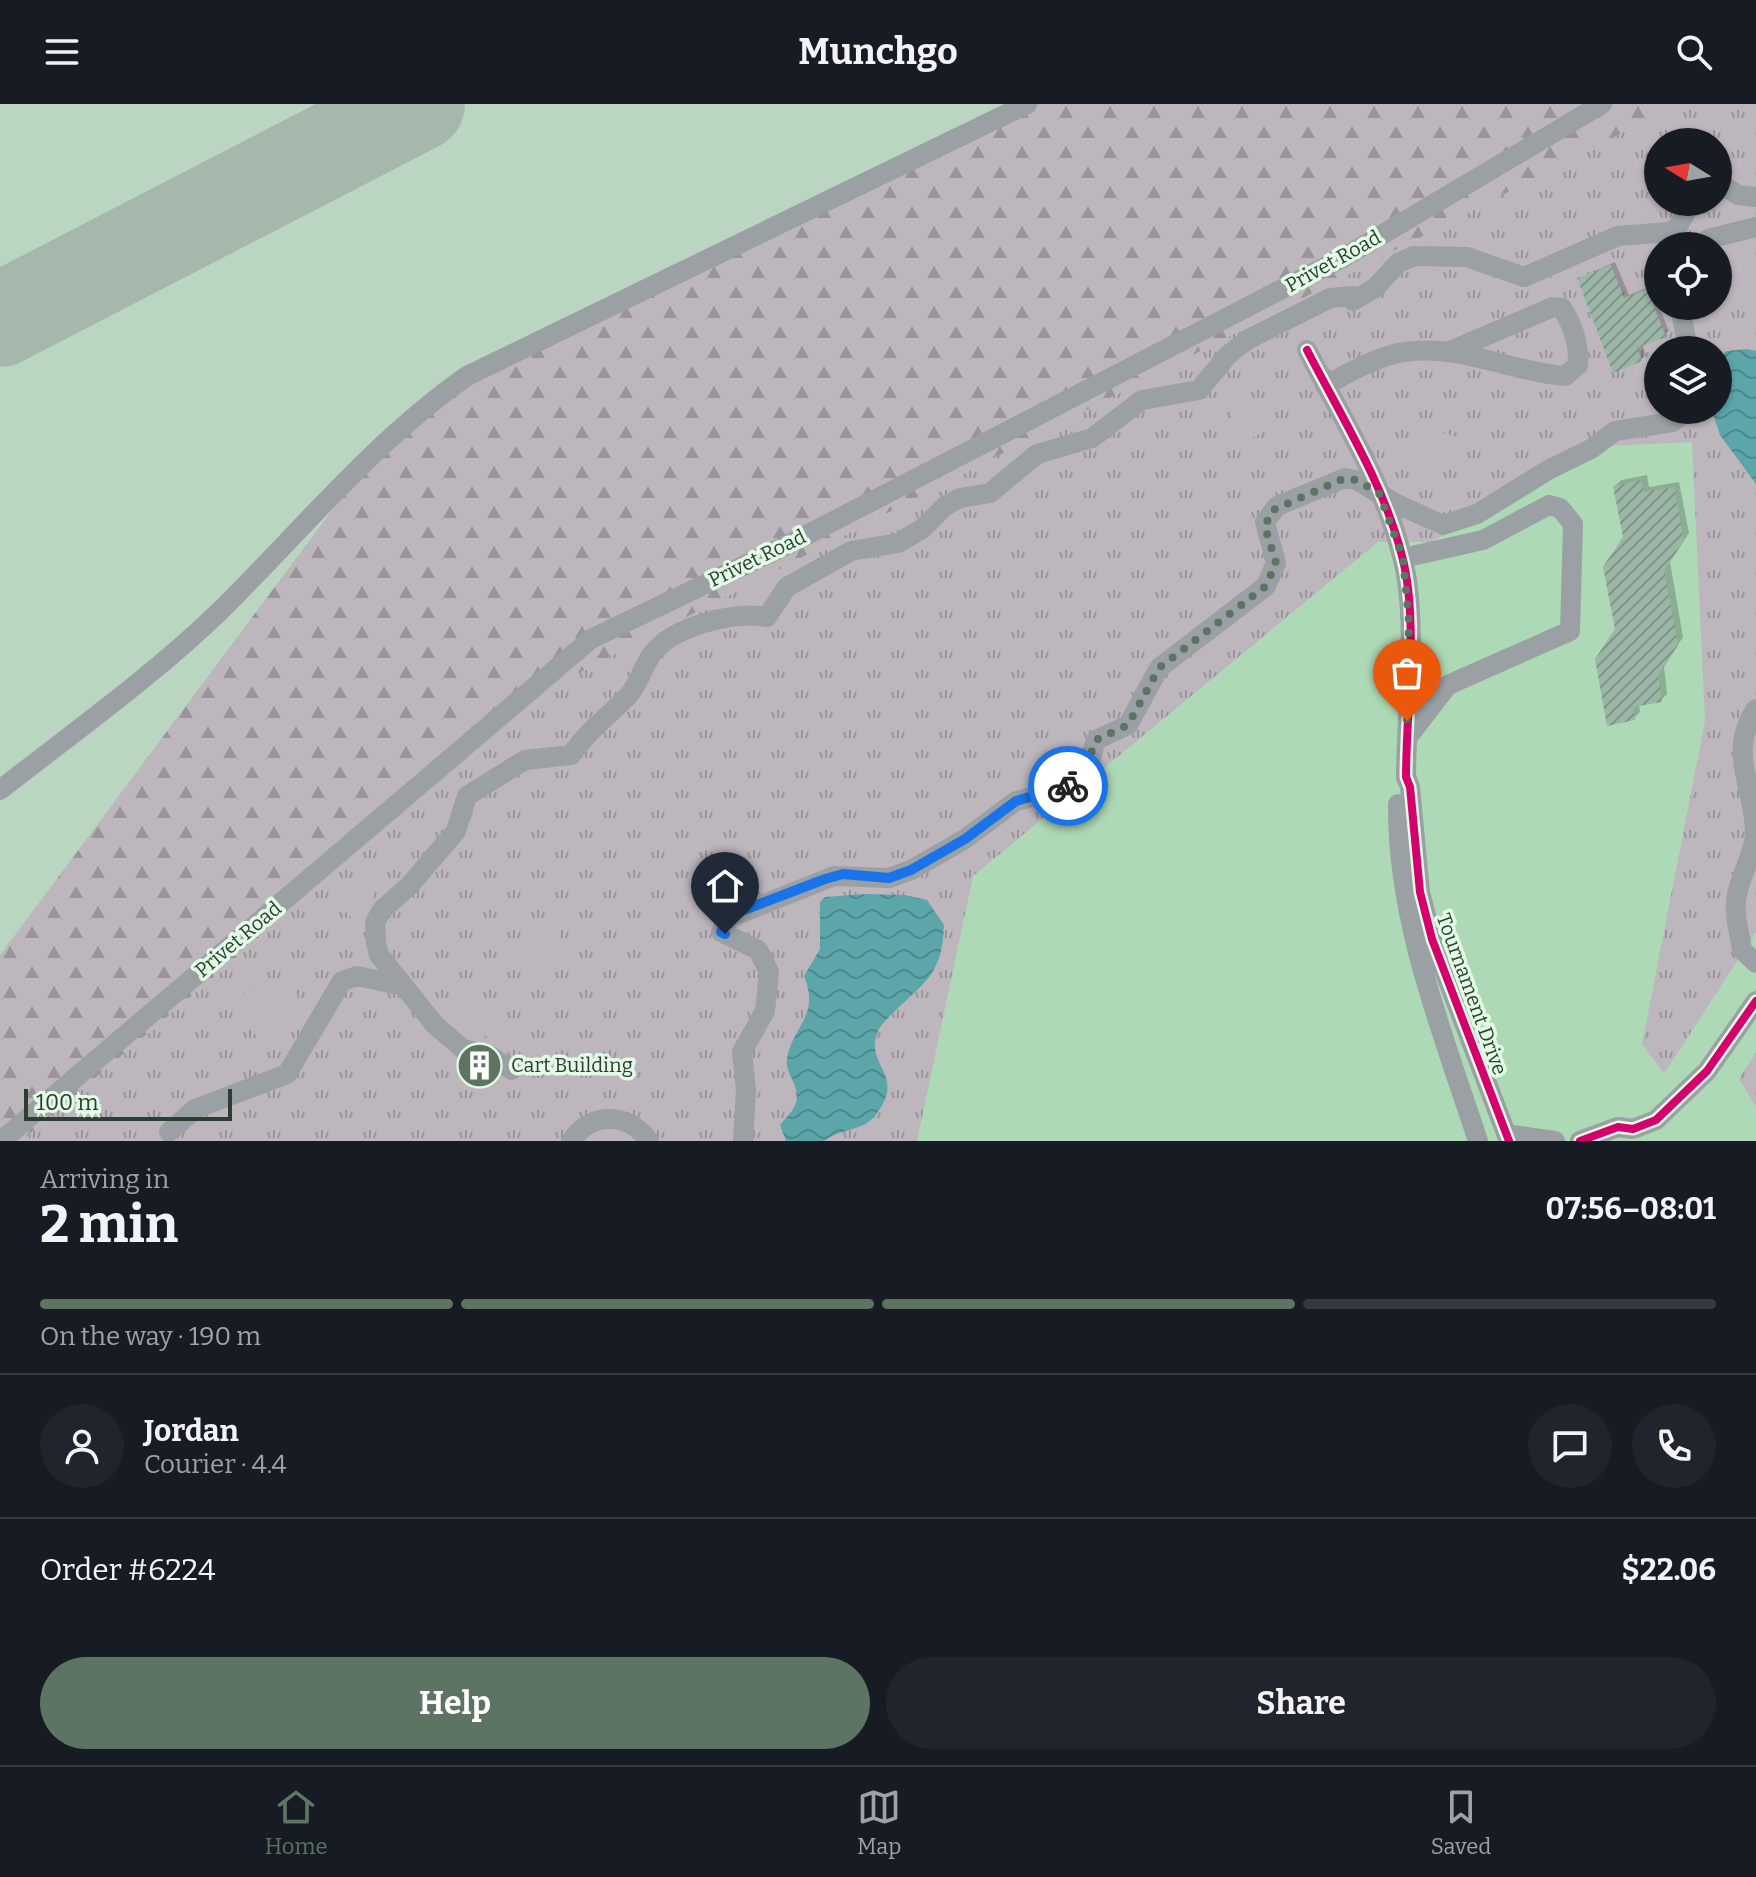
<!DOCTYPE html>
<meta charset="utf-8">
<style>
:root{--surface:#171b24;--page:#20242c;--text:#f1f3f6;--muted:#9ea1a6;--line:#363941;--accent:#5d7462}
body{margin:0;font-family:Bitter,serif;background:var(--page);color:var(--text);height:100vh;display:flex;flex-direction:column;font-size:30px;white-space:nowrap}
*{box-sizing:border-box;margin:0}
p{font-size:26px;color:var(--muted)}
.icon{flex:none;width:44px;height:44px;fill:none;stroke:currentColor;stroke-width:2;stroke-linecap:round;stroke-linejoin:round}
.map{position:relative;height:1037px;overflow:hidden}
.sheet{display:flex;flex-direction:column;background:var(--surface);flex:1}
.sheet>*{flex:none}
.needle{width:52px;rotate:281deg}
.tools{position:absolute;left:1644px;top:24px;display:grid;gap:16px}
.tools a{display:grid;place-items:center;width:88px;height:88px;border-radius:50%;background:var(--surface);box-shadow:0 2px 6px #0004;font-size:40px}
.scale{position:absolute;left:24px;bottom:20px;width:208px;box-sizing:border-box;padding-left:8px;border:4px solid #2b3f2f;border-top:0;font-size:22px;line-height:28px;white-space:nowrap;color:#2b3f2f;-webkit-text-stroke:6px #e3fbe6;paint-order:stroke}
.pin{position:absolute;display:grid;place-items:center;width:68px;height:68px;color:#fff;margin:-82px -34px;border-radius:50% 50% 50% 0;rotate:-45deg;box-shadow:0 0 8px #0007}
.pin .icon{rotate:45deg}
.courier{position:absolute;display:grid;place-items:center;width:80px;height:80px;margin:-40px;border:6px solid #1a73e8;border-radius:50%;background:#fff;color:#222;box-shadow:0 2px 10px #0007}
.head em{font-style:normal;font-weight:700}
.head div{display:flex;flex-direction:column-reverse}
.head{display:flex;align-items:center;justify-content:space-between;height:136px;padding:0 40px}
h1{font-size:52px;font-weight:700;line-height:60px}
.bar{display:grid;grid-template-columns:repeat(4,1fr);gap:12px 8px;align-content:center;height:96px;padding:0 40px}
.bar i{height:10px;border-radius:6px;background:var(--line)}
.bar .active{background:var(--accent)}
.bar p{grid-column:span 4}
.line{display:flex;align-items:center;gap:20px;padding:0 40px;border-top:2px solid var(--line)}
.line div{flex:1}
.round{display:grid;place-items:center;flex:none;width:84px;height:84px;border-radius:42px;background:var(--page)}
.button{display:flex;gap:16px;margin-top:auto;padding:16px 40px}
.button a{flex:1;height:92px;border-radius:48px;background:var(--accent);color:#fff;font-size:32px;font-weight:700;line-height:92px;text-align:center}
.button a+a{background:var(--page);color:var(--text)}
header{display:flex;justify-content:space-between;align-items:center;height:104px;padding:0 40px;background:var(--surface);font-size:36px;font-weight:700}
.dock{display:flex;justify-content:space-around;align-items:center;height:112px;border-top:2px solid var(--line);background:var(--surface);font-size:22px;color:var(--muted)}
.dock a{display:grid;justify-items:center;gap:4px}
.dock .active{color:var(--accent)}
.map>svg:first-child{display:block}
.built{fill:#aed9b6}
.grass{fill:url(#grass-tufts);fill-rule:evenodd}
.forest{fill:url(#forest-firs)}
.garden{fill:#bdb6bd}
.water{fill:url(#water-waves)}
.shadow{fill:#0003}
.lines{fill:none;stroke-linecap:round;stroke-linejoin:round}
.runway{stroke:#a6b8ab;stroke-width:94}
.building{fill:url(#building-hatch)}
.minor{stroke:#9aa0a3;stroke-width:20}
.cycleway-casing{stroke:#e3fbe6;stroke-width:13}
.cycleway{stroke:#d6006c;stroke-width:8}
.done{stroke:#5d7462;stroke-width:8;stroke-dasharray:0 14.4}
.route{stroke:#1a73e8;stroke-width:10}
.labels{text-anchor:middle;stroke-width:7;stroke-linejoin:round;paint-order:stroke}
.street-label{font-size:20px;fill:#2b3f2f;stroke:#e3fbe6}
.poi-label{font-size:20px;fill:#2b3f2f;stroke:#e3fbe6;text-anchor:start}
</style>
<header><svg class="icon" aria-label="menu" viewBox="0 0 24 24"><path d="M4 6h16M4 12h16M4 18h16"/></svg>Munchgo<svg class="icon" aria-label="search" viewBox="0 0 24 24"><circle cx="10" cy="10" r="6"/><path d="M15 15l6 6"/></svg></header>
<div class="map">
<svg width="1756" height="1037" viewBox="0 0 1756 1037">
<defs>
<pattern id="grass-tufts" width="24" height="20" patternUnits="userSpaceOnUse" patternTransform="scale(2)"><rect width="24" height="20" fill="#bdb6bd"/><path d="M3 7l-1-3M5 7V3M7 7l1-3M15 17l-1-3M17 17v-4M19 17l1-3" fill="none" stroke="#9a959a"/></pattern>
<pattern id="forest-firs" width="22" height="20" patternUnits="userSpaceOnUse" patternTransform="scale(2)"><rect width="22" height="20" fill="#bdb6bd"/><path d="M5 1l3.5 6h-7zM16 11l3.5 6h-7z" fill="#9a959a"/></pattern>
<pattern id="water-waves" width="16" height="10" patternUnits="userSpaceOnUse" patternTransform="scale(2)"><rect width="16" height="10" fill="#5ca6aa"/><path d="M0 5q4-4 8 0t8 0" fill="none" stroke="#4c898b"/></pattern>
<pattern id="building-hatch" width="6" height="6" patternUnits="userSpaceOnUse" patternTransform="scale(2)"><rect width="6" height="6" fill="#9bb6a7"/><path d="M-1 1l2-2M0 6l6-6M5 7l2-2" fill="none" stroke="#7f9588"/></pattern>
</defs>
<rect width="100%" height="100%" fill="#bbd6c0"/>
<!-- built -->
<path class="built" d="M1693,338L1705,617L1642,940L1665,969L1756,828V948L1739,975L1756,1003V1037H917L973,772L1378,437L1431,438L1608,341Z"/>
<!-- grass -->
<path class="grass" d="M1678,0H1756V828L1664,970L1642,940L1705,617L1692,338L1608,342L1431,438H1378L973,772L917,1037H21L561,578ZM1658,38H1718V98H1658ZM1658,142H1718V202H1658ZM1658,246H1718V306H1658Z
M1756,948V1003L1739,975Z"/>
<!-- forest -->
<path class="forest" d="M1021,0H1678L561,578L21,1037H0V851L406,307Z"/>
<!-- garden -->
<path class="garden" d="M1756,157V197L1734,198L1723,193L1718,182L1722,171Z
M1242,280L1267,311L1265,325L1255,333L1240,332L1229,322L1233,305L1232,286Z
M1442,328L1457,333L1462,351L1416,359L1406,344V335Z
M358,777L370,782L374,791L371,812L357,819L342,804C341,792 346,781 358,777Z
M549,824L556,826L561,834L555,862L542,869L518,868L514,858L522,836Z
M287,883L295,884L298,893L283,925L269,933L253,930L242,901L244,887Z
M451,895L503,920L516,940L504,943C496,939 489,933 480,930C462,924 443,924 442,900Z
M612,1021L641,1037H582Z"/>
<!-- water -->
<path class="water" d="M1747,245L1756,247V380L1720,331L1712,307L1718,306L1720,251L1727,247Z
M866,790L905,791L927,796L944,821C942,870 927,876 894,908C889,913 881,920 878,927C863,963 909,970 874,1013C861,1028 840,1024 825,1037H786L780,1021C784,1015 792,1009 795,1001C803,982 784,971 787,954C794,920 820,912 804,872L820,845V798L825,793Z"/>
<!-- shadow -->
<path class="shadow" d="M1615,158L1629,191L1651,182L1669,227L1642,240L1646,251L1641,255L1580,174Z
M1647,371L1649,383L1679,378L1689,429L1670,458L1683,533L1664,563L1667,590L1661,596L1639,600L1640,608L1634,614L1617,525L1625,434L1615,382L1621,376Z
M472,958L488,962L490,964L482,972Z"/>
<g class="lines">
<!-- runway -->
<path class="runway" d="M0,216L418,0"/>
</g>
<!-- building -->
<path class="building" d="M1611,161L1624,194L1647,185L1666,233L1637,244L1642,257L1613,269L1577,174Z
M1641,376L1644,388L1674,383L1684,437L1664,466L1678,541L1658,571L1662,598L1633,603L1635,616L1607,622L1595,555L1615,525L1603,463L1623,433L1613,382Z"/>
<g class="lines">
<!-- minor -->
<path class="minor" d="M1718,86L1727,84L1738,91L1756,93
M1698,142L1708,135L1756,123
M1680,202L1688,246
M1307,246C1341,312 1384,380 1402,452C1419,515 1406,608 1406,673L1410,683L1420,788L1432,835L1509,1037
M1325,282C1348,269 1379,251 1405,248C1459,240 1512,268 1565,272L1578,261C1579,241 1573,221 1562,204L1553,203L1448,248
M1403,454L1483,436L1549,401L1560,404L1573,420L1570,527L1448,581L1408,633
M1756,605C1726,649 1756,686 1755,731C1753,754 1738,774 1736,797C1734,813 1740,830 1742,846L1756,859
M0,686C74,628 153,572 221,506C302,426 373,338 467,272L1027,0
M1398,700C1397,817 1442,927 1478,1037
M512,966L490,952L463,945L435,921L379,851L376,839L375,818L382,806L410,781L456,727L467,692L525,656L571,651C587,628 607,613 627,593C639,581 642,564 652,550C673,522 734,507 767,513L787,483L851,447L898,439L922,425L945,402L960,394L990,389L1037,350L1092,334L1142,296L1199,286L1228,251L1247,236L1330,194L1353,192V197L1375,184L1398,159L1414,152L1467,153L1524,173L1618,132L1669,128L1678,123L1691,98
M169,1028L195,1005L287,970L342,877L357,872L404,882
M1506,1030L1555,1037
M1,1037L591,535L795,437L1346,152L1602,0
M571,1037C592,1007 628,1008 649,1037
M743,1037L746,986L742,948L765,907L769,868L758,846L721,828L731,813L834,772L889,774L911,766L965,735L1016,697L1054,688L1076,678L1090,657L1096,636L1128,621L1159,564L1266,482L1276,459L1265,418L1277,402L1345,374L1356,376L1395,399L1443,421L1477,410L1548,366L1591,345L1615,327L1673,318L1687,306
M1580,1037L1618,1023L1633,1025L1656,1016L1707,967L1756,897"/>
<defs>
<path id="cycleway" d="M1307,246C1341,312 1384,380 1402,452C1419,515 1406,608 1406,673L1410,683L1420,788L1432,835L1509,1037
M1580,1037L1618,1023L1633,1025L1656,1016L1707,967L1756,897"/>
</defs>
<!-- cycleway casing -->
<use href="#cycleway" class="cycleway-casing"/>
<!-- cycleway -->
<use href="#cycleway" class="cycleway"/>
</g>
<g class="lines">
<!-- done -->
<path class="done" d="M1068,682L1084,668L1096,636L1128,621L1159,564L1266,482L1276,459L1265,423L1271,407L1345,374L1356,376L1379,389L1403,454L1409,518L1407,617"/>
<!-- route -->
<path class="route" d="M725,830L721,828L726,817L736,809L825,775L843,770L889,774L911,766L965,735L1016,697L1068,682"/>
</g>
<!-- icons -->
<defs>
<symbol id="building-disc" viewBox="-11 -11 22 22"><circle r="9.5" fill="#5d7462" stroke="#e3fbe6"/><path d="M-4-6H4V6H1V3H-1V6H-4ZM-2.5-4.3h1.7v1.8h-1.7ZM.8-4.3h1.7v1.8H.8ZM-2.5-1h1.7V.8h-1.7ZM.8-1h1.7V.8H.8Z" fill="#fff"/></symbol>
</defs>
<g fill-rule="evenodd">
<use href="#building-disc" x="454" y="936" width="51" height="51"/>
</g>
<g class="labels">
<!-- street labels -->
<g class="street-label">
<text transform="translate(1333 157) rotate(-29)" y="7">Privet Road</text>
<text transform="translate(757 454) rotate(-26)" y="7">Privet Road</text>
<text transform="translate(238 835) rotate(-40)" y="7">Privet Road</text>
<text transform="translate(1472 890) rotate(70)" y="7">Tournament Drive</text>
</g>
<!-- poi labels -->
<g class="poi-label">
<text x="511" y="968">Cart Building</text>
</g>
</g>
</svg>
<div class="tools">
<a><svg class="needle" viewBox="-14 -14 28 28"><path d="M0-13l5 13h-10z" fill="#e53935"/><path d="M0 13l5-13h-10z" fill="#9ea1a6"/></svg></a>
<a><svg class="icon" aria-label="locate" viewBox="0 0 24 24"><circle cx="12" cy="12" r="6"/><path d="M12 2v4M12 18v4M2 12h4M18 12h4"/></svg></a>
<a><svg class="icon" aria-label="layers" viewBox="0 0 24 24"><path d="M12 4l9 5-9 5-9-5zM3 14l9 5 9-5"/></svg></a>
</div>
<div class="scale">100 m</div>
<div class="pin" style="left:1407px;top:617px;background:#ea580c"><svg class="icon" aria-label="bag" viewBox="0 0 24 24"><path d="M5 8h14l-1 12H6zM9 8a3 3 0 0 1 6 0"/></svg></div>
<div class="pin" style="left:725px;top:830px;background:#1f2937"><svg class="icon" aria-label="home" viewBox="0 0 24 24"><path d="M3 11l9-7 9 7M6 9v11h12V9"/></svg></div>
<div class="courier" style="left:1068px;top:682px"><svg class="icon" aria-label="bike" viewBox="0 0 24 24"><circle cx="6" cy="16" r="4"/><circle cx="18" cy="16" r="4"/><path d="M6 16l4-8h5l3 8M10 8l3 8H6M13 5h3"/></svg></div>
</div>
<section class="sheet">
<div class="head"><div><h1>2 min</h1><p>Arriving in</p></div><em>07:56–08:01</em></div>
<div class="bar"><i class="active"></i><i class="active"></i><i class="active"></i><i></i><p>On the way · 190 m</p></div>
<div class="line" style="height:144px"><a class="round"><svg class="icon" aria-label="person" viewBox="0 0 24 24"><circle cx="12" cy="8" r="4"/><path d="M4 21q1-7 8-7t8 7"/></svg></a><div><b>Jordan</b><p>Courier · 4.4</p></div><a class="round"><svg class="icon" aria-label="chat" viewBox="0 0 24 24"><path d="M4 5h16v11H9l-5 4z"/></svg></a><a class="round"><svg class="icon" aria-label="phone" viewBox="0 0 24 24"><path d="M5 4h4l2 5-3 2q2 4 5 5l2-3 5 2v4C11 20 4 13 5 4z"/></svg></a></div>
<div class="line" style="height:104px"><div>Order #6224</div><b>$22.06</b></div>
<div class="button"><a>Help</a><a>Share</a></div>
</section>
<nav class="dock">
<a class="active"><svg class="icon" aria-label="home" viewBox="0 0 24 24"><path d="M3 11l9-7 9 7M6 9v11h12V9"/></svg>Home</a>
<a><svg class="icon" aria-label="map" viewBox="0 0 24 24"><path d="M3 6l6-2 6 2 6-2v14l-6 2-6-2-6 2zM9 4v14M15 6v14"/></svg>Map</a>
<a><svg class="icon" aria-label="saved" viewBox="0 0 24 24"><path d="M7 4h10v16l-5-4-5 4z"/></svg>Saved</a>
</nav>
